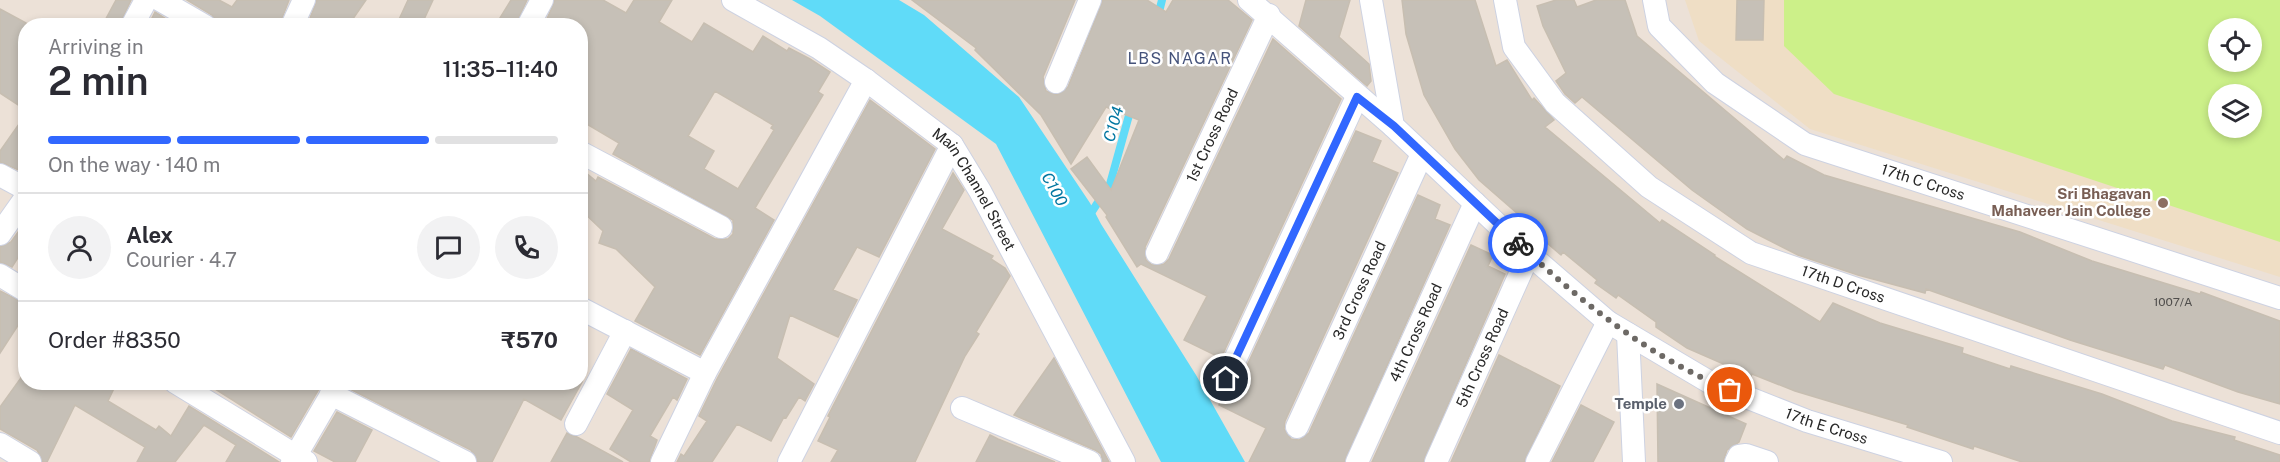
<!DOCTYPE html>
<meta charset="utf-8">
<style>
:root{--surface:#fff;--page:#f2f2f3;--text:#2b2b33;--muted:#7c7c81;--line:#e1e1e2;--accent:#3167ff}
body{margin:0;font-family:"Public Sans",sans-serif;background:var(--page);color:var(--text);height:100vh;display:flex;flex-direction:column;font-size:22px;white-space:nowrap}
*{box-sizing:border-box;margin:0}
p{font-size:20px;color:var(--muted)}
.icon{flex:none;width:33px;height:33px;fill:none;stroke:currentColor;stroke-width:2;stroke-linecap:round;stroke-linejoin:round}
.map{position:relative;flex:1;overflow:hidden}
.details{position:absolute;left:18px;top:18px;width:570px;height:372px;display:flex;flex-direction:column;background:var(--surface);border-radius:24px;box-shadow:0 3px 9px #0003}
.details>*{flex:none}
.fabs{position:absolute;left:2208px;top:18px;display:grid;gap:12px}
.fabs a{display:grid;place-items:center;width:54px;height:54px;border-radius:50%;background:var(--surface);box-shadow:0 3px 9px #0003;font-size:30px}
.pin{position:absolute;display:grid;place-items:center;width:51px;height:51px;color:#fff;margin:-26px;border:3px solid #fff;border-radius:50%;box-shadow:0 2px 6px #0007}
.courier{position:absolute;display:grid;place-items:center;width:60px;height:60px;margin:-30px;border:4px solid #3167ff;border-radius:50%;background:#fff;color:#222;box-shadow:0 2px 8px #0007}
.summary em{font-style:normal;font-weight:600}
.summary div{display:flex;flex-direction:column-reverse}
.summary{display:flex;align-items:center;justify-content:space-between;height:102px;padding:0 30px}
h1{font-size:39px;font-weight:600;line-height:45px}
.bar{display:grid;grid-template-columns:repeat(4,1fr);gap:9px 6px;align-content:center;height:72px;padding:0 30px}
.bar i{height:8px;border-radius:4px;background:var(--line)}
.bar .selected{background:var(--accent)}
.bar p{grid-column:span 4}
.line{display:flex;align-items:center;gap:15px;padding:0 30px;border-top:2px solid var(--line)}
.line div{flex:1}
.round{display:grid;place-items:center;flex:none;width:63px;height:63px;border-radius:32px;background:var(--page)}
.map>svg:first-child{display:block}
.education{fill:#efdec5;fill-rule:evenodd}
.pitch{fill:#ccf089;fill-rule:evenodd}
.water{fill:#60dbf8}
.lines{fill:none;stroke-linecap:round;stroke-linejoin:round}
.stream{stroke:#60dbf8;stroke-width:8}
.building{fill:#c6c0b7;stroke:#c7beb1;stroke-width:1.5;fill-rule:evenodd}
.minor-casing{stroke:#cdd2e2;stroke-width:24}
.minor{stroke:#fff;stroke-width:22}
.done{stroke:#6d6965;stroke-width:6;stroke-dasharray:0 10.8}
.route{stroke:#3167ff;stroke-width:8}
.education-dot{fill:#8d6e63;stroke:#fff;stroke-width:2}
.worship-dot{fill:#6b7280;stroke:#fff;stroke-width:2}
.labels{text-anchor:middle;stroke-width:5;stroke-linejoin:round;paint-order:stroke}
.number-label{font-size:12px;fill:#504e4c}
.street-label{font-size:15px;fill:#282828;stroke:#fff}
.education-label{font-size:15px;font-weight:bold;fill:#785e54;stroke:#fff;text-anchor:end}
.worship-label{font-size:15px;font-weight:bold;fill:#5b616d;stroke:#fff;text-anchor:end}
.neighbourhood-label{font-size:16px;letter-spacing:1.5px;fill:#45537b;stroke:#fff}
.water-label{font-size:16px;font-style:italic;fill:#0276a1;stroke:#fff}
</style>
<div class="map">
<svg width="2280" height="462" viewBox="0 0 2280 462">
<rect width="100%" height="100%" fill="#ece1d7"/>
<!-- education -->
<path class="education" d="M1685,0H2280V277L1810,129L1699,41ZM2218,28H2252V62H2218ZM2218,94H2252V128H2218Z"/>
<!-- pitch -->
<path class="pitch" d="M1784,0H2280V242L1834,94L1784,46ZM2218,28H2252V62H2218ZM2218,94H2252V128H2218Z"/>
<!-- water -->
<path class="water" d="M792,0H899L924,15L1019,97L1090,203L1101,224L1196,375L1245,462H1161L996,144L820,16Z"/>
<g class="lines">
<!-- stream -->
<path class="stream" d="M1158,16L1162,0
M1089,216L1110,184L1131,108"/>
</g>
<!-- building -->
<path class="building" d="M116,0H131L119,26H102Z
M187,0H219L232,7L237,0H289L279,26H218L212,15Z
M317,0H366L348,26H307Z
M408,0H433L421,26H396Z
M511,0H527L515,26H495Z
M555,0H603L626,13L634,0H672L659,22L692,42L704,23L753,52L763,36L787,51L789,48L810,59L830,72L818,92L823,95L755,208L774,220L700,355L635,321L655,287L616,249L599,243L603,231L580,209V168L596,181L598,177L715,239H728L733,234V220L613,154L619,143L580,120V26H544ZM715,91L773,125L771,128L774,130L738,189L704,169L714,151L688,136Z
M912,0H1075L1043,77L1046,91L1057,95L1068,87L1103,0H1147L1166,12L1173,0H1228L1252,20L1145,247L1146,260L1152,265L1164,264L1169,259L1273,39L1341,99L1221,358L1184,340L1207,296L1141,264L1137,267L1106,217L1107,215L1071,169L1087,157L1111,190L1139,120L1106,107L1071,164L1041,115L975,50L976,48Z
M1306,0H1350L1339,37L1369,64L1371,81L1367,86L1299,26Z
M1402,0H1475L1496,66L1507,60L1532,100L1534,98L1554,120L1545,127L1660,223L1662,220L1715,255L1714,256L1820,322L1833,303L1880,323L1963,348L1962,353L2010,369L2011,366L2102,394L2172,421L2235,437L2234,440L2280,455V462H2022L1974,446L1973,449L1907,427L1908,425L1795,391L1752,374L1751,376L1687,348L1656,327V322L1618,295L1616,298L1595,283L1597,280L1563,252L1561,255L1540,237L1542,235L1479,180L1455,149L1424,95L1406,34Z
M1556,0H1574L1577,7L1596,0H1625L1637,36L1784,160L1787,156L1824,175L2020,232L2092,261L2200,294L2201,292L2280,321V404L2238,392L2165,365L2163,369L2070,340L1926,289L1925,293L1858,275L1798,255L1747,229L1692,190L1582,97L1575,103L1565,94L1556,81L1566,73L1543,26L1537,6Z
M1737,0H1764L1763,40H1736Z
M0,9L26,23V110L0,93Z
M155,12L177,26H148Z
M870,100L935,149L879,257L857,247L833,290L857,300L838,337L790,315L777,358L814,384L805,401L799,397L786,418L784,417L771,441L737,424L712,462H677L681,454L684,456L707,421L699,416L717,379Z
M26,114V173L0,162V151Z
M1356,131L1381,141L1372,162L1398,173L1285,421L1284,429L1291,439L1299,440L1309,433L1418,195L1440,205L1435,219L1450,225L1344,462H1249L1266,428L1219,405L1226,392L1233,390L1238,385Z
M953,173L964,190L942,229L993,256L991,259L1005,268L1010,276L976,332L979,334L965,356L915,462H831L838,450L818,441L830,417L828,416Z
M26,221V245L12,267L0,262V247L11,242Z
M1471,245L1493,255L1488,266L1505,274L1423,462H1372Z
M0,291L26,304V313L0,353Z
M631,349L687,379L677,400L673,397L650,436L657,440L649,462H631L610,449L633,410L607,394Z
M1499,355L1560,386L1524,462H1451Z
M1054,358L1109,462H1103L1101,454L1095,450L1014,415Z
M23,375L26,382H117L108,401L156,430L159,426L171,436L189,406L279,462H226L236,445L204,425L175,462H137L145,447L75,405L47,462H43L37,450L0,429V407Z
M204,382H323L291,437Z
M351,382H582L561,420L524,399L492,462H478L471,450L350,389Z
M1657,384L1746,424L1739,442L1727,450L1723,462H1658Z
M1581,405L1614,422L1593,462H1552Z
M337,412L372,430L355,462H335L314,451Z
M567,433L577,437L623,462H551Z
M990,435L998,439L1055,462H976Z"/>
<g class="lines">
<defs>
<g id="minor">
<path d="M160,0L205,26"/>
<path id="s1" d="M733,0L819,48L866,80L952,145L980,191L1124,462"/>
<path d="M1249,0L1393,126"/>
<path id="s2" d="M1371,0L1393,126L1529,254L1608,322L1711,383L1807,421L1941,462"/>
<path id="s3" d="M1505,0L1514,47L1555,103L1649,187L1751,253L2280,433"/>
<path id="s4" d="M1654,0L1659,26L1715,83L1805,144L2280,298"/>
<path d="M132,26L146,0"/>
<path d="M292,26L304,0"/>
<path d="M528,26L542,0"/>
<path d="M1056,82L1090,0"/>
<path d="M580,152L721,227"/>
<path d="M0,175L26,189"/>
<path d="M0,234L26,197"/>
<path id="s5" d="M1157,253L1269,15"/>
<path d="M0,275L26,291"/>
<path d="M580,308L705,373"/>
<path d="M1628,334L1634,462"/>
<path d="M1226,379L1357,97"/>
<path d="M175,382L306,462"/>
<path d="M331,394L465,462"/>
<path d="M962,408L1090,462"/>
<path d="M576,424L625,331"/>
<path id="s6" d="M1297,427L1422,154"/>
<path d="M0,444L30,462"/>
<path d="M292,462L338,383"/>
<path d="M662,462L705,373L866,80"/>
<path d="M789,462L952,145"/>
<path id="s7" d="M1357,462L1475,203"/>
<path id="s8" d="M1436,462L1529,254"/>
<path d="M1537,462L1608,322"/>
<path d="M1736,462L1739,456L1746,455L1767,462"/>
</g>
</defs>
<!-- minor casing -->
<use href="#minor" class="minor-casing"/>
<!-- minor -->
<use href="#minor" class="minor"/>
</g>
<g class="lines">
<!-- done -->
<path class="done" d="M1518,243C1580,301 1650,358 1730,390"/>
<!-- route -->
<path class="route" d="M1226,379L1357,97L1394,126L1518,243"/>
</g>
<!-- markers -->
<circle class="education-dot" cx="2163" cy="203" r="6"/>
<circle class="worship-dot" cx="1679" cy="404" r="6"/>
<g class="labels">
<!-- number labels -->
<g class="number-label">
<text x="2173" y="306">1007/A</text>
</g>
<!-- street labels -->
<g class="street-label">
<text dy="5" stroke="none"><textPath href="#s5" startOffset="130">1st Cross Road</textPath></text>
<text dy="5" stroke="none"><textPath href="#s4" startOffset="339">17th C Cross</textPath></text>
<text dy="5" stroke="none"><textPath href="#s1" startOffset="312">Main Channel Street</textPath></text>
<text dy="5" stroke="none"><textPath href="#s3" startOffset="462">17th D Cross</textPath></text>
<text dy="5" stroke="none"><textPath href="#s6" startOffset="150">3rd Cross Road</textPath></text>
<text dy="5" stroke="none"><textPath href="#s7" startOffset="142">4th Cross Road</textPath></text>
<text dy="5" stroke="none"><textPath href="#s8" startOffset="114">5th Cross Road</textPath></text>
<text dy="5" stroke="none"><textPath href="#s2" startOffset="662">17th E Cross</textPath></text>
</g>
<!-- education labels -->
<g class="education-label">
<text x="2151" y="199">Sri Bhagavan<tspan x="2151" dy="17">Mahaveer Jain College</tspan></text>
</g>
<!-- worship labels -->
<g class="worship-label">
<text x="1667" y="409">Temple</text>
</g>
<!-- neighbourhood labels -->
<g class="neighbourhood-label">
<text x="1180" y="64">LBS NAGAR</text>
</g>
<!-- water labels -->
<g class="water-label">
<text transform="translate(1113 124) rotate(-74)" y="6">C104</text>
<text transform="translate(1055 189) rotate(61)" y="6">C100</text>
</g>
</g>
</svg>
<div class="fabs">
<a><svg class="icon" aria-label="locate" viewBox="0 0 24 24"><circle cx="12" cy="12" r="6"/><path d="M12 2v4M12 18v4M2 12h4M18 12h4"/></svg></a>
<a><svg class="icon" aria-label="layers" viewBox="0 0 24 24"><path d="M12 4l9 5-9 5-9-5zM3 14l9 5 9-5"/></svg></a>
</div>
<div class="pin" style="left:1730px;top:390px;background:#ea580c"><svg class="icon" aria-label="bag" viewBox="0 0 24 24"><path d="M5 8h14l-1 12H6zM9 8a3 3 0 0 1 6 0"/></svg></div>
<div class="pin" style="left:1226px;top:379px;background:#1f2937"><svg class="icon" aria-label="home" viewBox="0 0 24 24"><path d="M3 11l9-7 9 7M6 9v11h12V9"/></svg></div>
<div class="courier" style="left:1518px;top:243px"><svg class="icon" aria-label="bike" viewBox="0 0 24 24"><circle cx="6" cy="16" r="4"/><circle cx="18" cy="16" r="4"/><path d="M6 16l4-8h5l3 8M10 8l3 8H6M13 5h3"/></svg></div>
<section class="details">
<div class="summary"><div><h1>2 min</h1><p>Arriving in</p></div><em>11:35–11:40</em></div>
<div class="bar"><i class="selected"></i><i class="selected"></i><i class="selected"></i><i></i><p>On the way · 140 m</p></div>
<div class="line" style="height:108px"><a class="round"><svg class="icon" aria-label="person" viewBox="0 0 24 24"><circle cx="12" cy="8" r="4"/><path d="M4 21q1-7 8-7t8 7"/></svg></a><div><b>Alex</b><p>Courier · 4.7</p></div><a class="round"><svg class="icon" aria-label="chat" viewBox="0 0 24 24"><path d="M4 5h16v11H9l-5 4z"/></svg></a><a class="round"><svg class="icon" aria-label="phone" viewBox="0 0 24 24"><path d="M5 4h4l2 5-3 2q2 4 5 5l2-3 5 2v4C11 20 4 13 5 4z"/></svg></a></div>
<div class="line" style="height:78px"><div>Order #8350</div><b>₹570</b></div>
</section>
</div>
